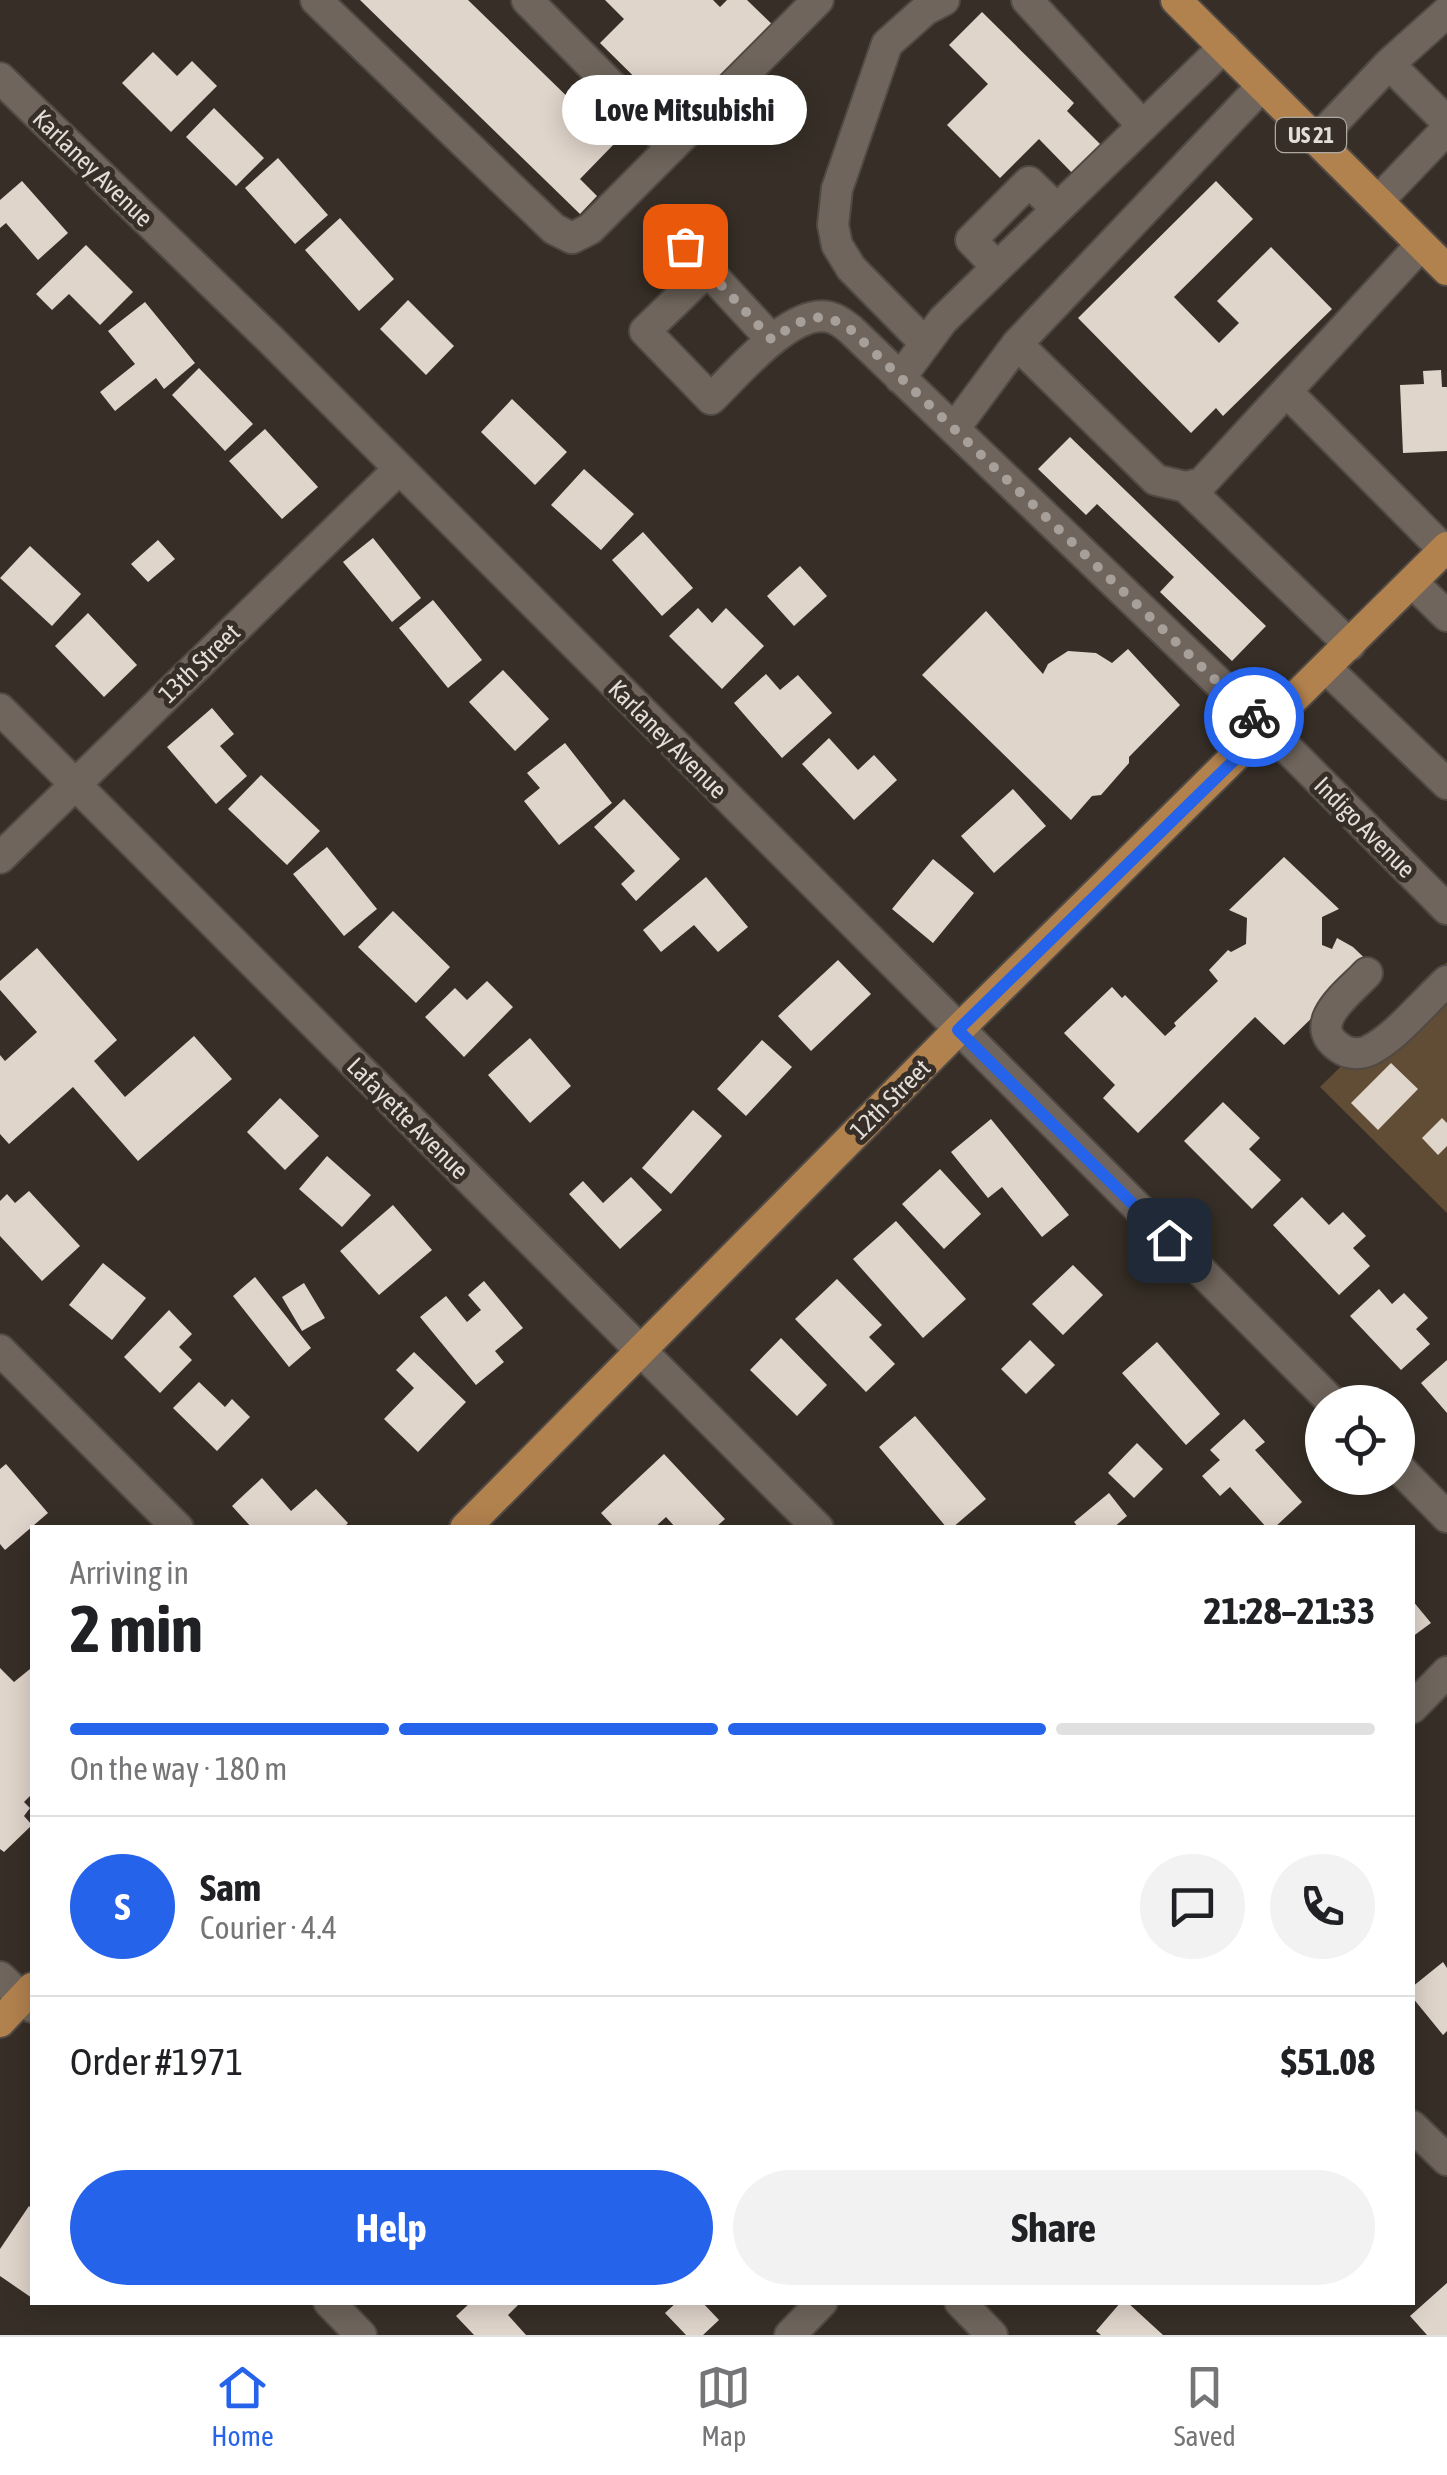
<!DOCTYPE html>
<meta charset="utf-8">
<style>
:root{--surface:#fff;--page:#f2f2f2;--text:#202124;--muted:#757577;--line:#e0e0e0;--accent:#2563eb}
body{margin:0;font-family:"Asap Condensed",sans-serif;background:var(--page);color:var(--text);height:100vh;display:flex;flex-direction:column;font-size:38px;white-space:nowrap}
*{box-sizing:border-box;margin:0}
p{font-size:32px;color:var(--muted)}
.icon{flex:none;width:55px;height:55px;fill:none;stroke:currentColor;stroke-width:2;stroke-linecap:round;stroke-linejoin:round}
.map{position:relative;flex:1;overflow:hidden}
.sheet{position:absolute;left:30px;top:1525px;width:1385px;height:780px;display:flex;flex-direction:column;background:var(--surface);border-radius:0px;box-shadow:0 5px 25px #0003}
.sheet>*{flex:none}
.fabs{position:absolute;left:1305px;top:1385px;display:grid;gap:20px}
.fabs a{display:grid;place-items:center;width:110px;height:110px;border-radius:50%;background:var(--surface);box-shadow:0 5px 25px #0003;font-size:50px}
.pin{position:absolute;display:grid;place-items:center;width:85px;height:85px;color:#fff;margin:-42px;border-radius:20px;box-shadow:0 5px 15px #0006}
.courier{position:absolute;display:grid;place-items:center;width:100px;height:100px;margin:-50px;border:8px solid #2563eb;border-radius:50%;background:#fff;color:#222;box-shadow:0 2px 12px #0007}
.bubble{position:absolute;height:70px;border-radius:35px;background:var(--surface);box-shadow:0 5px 25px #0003;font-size:32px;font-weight:700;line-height:70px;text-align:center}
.summary em{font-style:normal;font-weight:700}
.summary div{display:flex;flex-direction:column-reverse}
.summary{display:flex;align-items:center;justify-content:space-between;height:170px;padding:0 40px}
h1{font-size:65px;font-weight:700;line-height:75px}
.bar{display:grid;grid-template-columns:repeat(4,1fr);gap:15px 10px;align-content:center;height:120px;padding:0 40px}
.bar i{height:12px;border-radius:8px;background:var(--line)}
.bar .selected{background:var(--accent)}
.bar p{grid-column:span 4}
.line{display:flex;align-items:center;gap:25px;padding:0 40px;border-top:2px solid var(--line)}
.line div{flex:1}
.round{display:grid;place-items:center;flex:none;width:105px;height:105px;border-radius:52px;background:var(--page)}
.primary-button{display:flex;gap:20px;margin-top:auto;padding:20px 40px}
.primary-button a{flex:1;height:115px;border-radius:60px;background:var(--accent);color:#fff;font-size:40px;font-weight:700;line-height:115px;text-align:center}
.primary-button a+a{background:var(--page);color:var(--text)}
.tabs{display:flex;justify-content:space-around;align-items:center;height:140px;border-top:2px solid var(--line);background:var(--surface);font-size:28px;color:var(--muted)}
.tabs a{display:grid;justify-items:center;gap:5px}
.tabs .selected{color:var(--accent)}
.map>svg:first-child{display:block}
.green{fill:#614c36}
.building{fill:#e0d5cb}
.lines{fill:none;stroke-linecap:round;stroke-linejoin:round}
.minor-casing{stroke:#514a44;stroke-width:34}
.major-casing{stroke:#514a44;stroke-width:34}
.minor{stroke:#6f655c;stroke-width:30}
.major{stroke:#b2824e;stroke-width:30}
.done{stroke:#a7a09a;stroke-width:10;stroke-dasharray:0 18}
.route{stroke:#2563eb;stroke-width:12}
.labels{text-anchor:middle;stroke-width:10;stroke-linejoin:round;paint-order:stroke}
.shield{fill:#372f27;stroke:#afa9a3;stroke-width:2.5}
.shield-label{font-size:22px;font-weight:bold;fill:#e3ddd8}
.street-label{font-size:25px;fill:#e3ddd8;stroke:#372f27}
</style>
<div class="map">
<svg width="1447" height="2335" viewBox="0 0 1447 2335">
<rect width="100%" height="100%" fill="#372f27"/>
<!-- green -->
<path class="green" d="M1447,962V1213L1320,1087Z"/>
<!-- building -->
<path class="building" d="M360,0H468L615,143L580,179L597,196L580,214Z
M605,0H713L720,7L727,0H747L781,33L687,129L600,43L624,19Z
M982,12L1074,103L1067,111L1106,150L1078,179L1039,139L1000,178L947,125L988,84L949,45Z
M153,52L177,76L192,61L217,86L171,132L122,83Z
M214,108L264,158L236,186L186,137Z
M278,158L328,215L295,244L245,188Z
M22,181L68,233L38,260L6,223L0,228V200Z
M1216,181L1253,219L1174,297L1219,343L1239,323L1217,301L1271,247L1332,309L1223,416L1216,408L1191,433L1078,318Z
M340,218L394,279L359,311L305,250Z
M86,245L133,292L100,325L69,294L52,310L36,294Z
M408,300L454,346L426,375L380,329Z
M145,302L195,363L164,389L156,378L115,411L100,392L135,364L108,331Z
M199,368L253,424L225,451L172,395Z
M1441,370L1442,387H1447V451L1403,453L1400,385L1424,384L1423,371Z
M512,399L567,452L535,485L481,432Z
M265,429L318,487L282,519L229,461Z
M1070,437L1266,626L1232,661L1160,592L1174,577L1097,504L1086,515L1038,469Z
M584,469L634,514L601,550L551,505Z
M643,532L693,588L662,616L612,560Z
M373,538L421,598L392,622L343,562Z
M158,540L175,559L148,582L131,564Z
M30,546L81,594L52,626L0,578Z
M800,566L827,596L794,626L767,596Z
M433,600L482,660L448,688L399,628Z
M698,608L712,623L726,608L764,646L722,689L669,636Z
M986,611L1043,674L1048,664L1068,651L1096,653L1112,663L1128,649L1180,705L1129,757V763L1101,795L1092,796L1071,820L922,675Z
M88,613L137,665L104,697L55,646Z
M503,670L549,719L515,751L469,702Z
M766,674L780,690L798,675L832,713L782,758L734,703Z
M212,708L234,734L220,746L247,776L216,804L167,747Z
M829,738L858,770L874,755L897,780L854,820L802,764Z
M565,743L612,803L559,845L524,801L540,788L527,773Z
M261,775L320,831L287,865L228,809Z
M1013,789L1046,826L994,873L961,836Z
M624,799L680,859L636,901L621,884L635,871L594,827Z
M327,847L377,909L344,936L293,874Z
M1284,857L1339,909L1322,917V945L1332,949L1337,938L1353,947L1377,970L1355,976L1284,1045L1255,1017L1138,1133L1103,1098L1115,1085L1064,1033L1112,987L1122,998L1125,995L1165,1036L1176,1026L1174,1023L1218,981L1209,970L1228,950L1231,952L1246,944L1247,918L1229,910Z
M933,859L974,893L933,943L892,909Z
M706,877L748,927L718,952L694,925L661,952L643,930Z
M393,911L450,967L416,1003L358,947Z
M37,948L117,1040L94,1061L125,1097L194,1036L232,1079L138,1161L73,1087L9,1144L0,1134V1055L5,1061L37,1032L0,990V981Z
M838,960L871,994L811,1051L778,1016Z
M487,981L513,1007L464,1057L425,1017L455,988L467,1000Z
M530,1038L571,1086L530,1123L488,1075Z
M762,1040L792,1067L746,1116L717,1089Z
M1391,1063L1418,1089L1378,1130L1351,1103Z
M280,1098L319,1136L285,1170L247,1132Z
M1223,1102L1260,1138L1249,1149L1281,1180L1252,1209L1184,1141Z
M693,1110L722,1136L671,1194L642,1168Z
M1442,1118L1447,1123V1146L1438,1155L1422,1138Z
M991,1119L1069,1215L1042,1237L1002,1187L988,1198L951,1152Z
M327,1156L371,1195L342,1227L299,1189Z
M940,1169L981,1214L944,1249L902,1204Z
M631,1177L662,1210L620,1249L569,1194L583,1181L603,1203Z
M29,1191L80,1246L42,1281L0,1236V1201L7,1194L15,1203Z
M1302,1197L1329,1225L1343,1212L1366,1236L1353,1248L1370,1266L1339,1295L1273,1225Z
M393,1205L432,1250L379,1295L340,1251Z
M896,1221L966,1299L923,1338L853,1259Z
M103,1263L146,1298L112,1340L69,1305Z
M1073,1265L1103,1295L1063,1335L1032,1304Z
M255,1277L311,1348L289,1367L233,1296Z
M837,1279L882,1325L869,1337L895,1364L866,1392L795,1319Z
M484,1281L523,1328L495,1351L504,1362L476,1385L420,1317L446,1296L467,1322L481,1310L468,1295Z
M304,1283L325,1318L302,1331L282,1297Z
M1379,1289L1392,1304L1404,1293L1428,1318L1416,1329L1430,1344L1401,1370L1350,1316Z
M169,1310L192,1334L179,1347L192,1360L160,1393L124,1357Z
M781,1338L827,1385L797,1416L750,1370Z
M1030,1340L1055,1365L1026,1394L1001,1369Z
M1157,1342L1220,1414L1186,1445L1122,1373Z
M414,1352L466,1402L418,1452L384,1419L414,1388L396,1370Z
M1447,1360V1413L1421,1383Z
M199,1382L225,1407L232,1399L250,1417L217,1451L173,1408Z
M915,1416L986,1499L952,1528H947L879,1447Z
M1244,1419L1265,1442L1255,1450L1302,1502L1274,1528H1267L1230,1487L1220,1496L1202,1476L1220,1460L1210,1450Z
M1137,1443L1163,1469L1134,1498L1108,1473Z
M664,1454L725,1519L715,1528H676L666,1517L654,1528H615L601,1513Z
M6,1464L48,1513L5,1550L0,1544V1469Z
M262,1478L291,1511L316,1489L348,1523L343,1528H252L232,1506Z
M1109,1493L1127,1516L1113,1528H1079L1074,1522Z
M1412,1600L1431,1623L1412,1637Z
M0,1668L14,1682L30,1669L32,1672V1794L24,1802L30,1808L24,1816L32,1825L4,1852L0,1849Z
M1443,1962L1447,1968V2031L1443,2035L1412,1997V1987Z
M29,2206L32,2209V2298L0,2276V2249Z
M1447,2283V2335H1427L1410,2316Z
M471,2302H521L508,2315L526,2335H474L456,2316Z
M677,2302H702L719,2320L703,2335H686L665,2313Z
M1121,2302H1127L1163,2335H1101L1096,2331Z"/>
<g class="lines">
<defs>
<path id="minor" d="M316,0L554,229L572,238L590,229L818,0
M527,0L672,147
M1027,0L1143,126
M1389,64L1447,12
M0,78L272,341L1332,1402
M1317,140L1389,64L1447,122
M1378,201L1447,129
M685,246L772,340
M997,267L971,240L1029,182L1057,209
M708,270L645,331L711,399C736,375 791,308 829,317C837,319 844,324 850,329L1297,758L1447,909
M925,343L851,268L837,245L833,225L837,189L887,44L925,10L944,0
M1017,344L1156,480L1186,487L1202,483L1421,245
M900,378L943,320L1224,47
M1287,392L1444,550
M954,429L1017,344L1262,86
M1186,487L1350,645
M1412,582L1447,616
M1326,668L1447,784
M0,709L818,1528
M0,858L399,469
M1367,973C1351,991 1303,1024 1340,1048C1348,1054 1361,1055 1370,1050C1396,1037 1425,1001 1447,981
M0,1350L178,1528
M1398,1467L1447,1517
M1412,1708L1447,1672
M0,1977L32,2007
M1412,2126L1447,2160
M329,2302L361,2335
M960,2302L992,2335
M790,2335L822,2302"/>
<path id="major" d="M1176,0L1447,270
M465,1528L958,1030L1447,547
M0,2022L32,1988"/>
</defs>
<!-- minor casing -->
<use href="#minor" class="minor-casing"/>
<!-- major casing -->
<use href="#major" class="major-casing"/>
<!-- minor -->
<use href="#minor" class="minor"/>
<!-- major -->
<use href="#major" class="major"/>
</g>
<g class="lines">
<!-- done -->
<path class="done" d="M685,246L772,340C800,320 818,307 850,329L1254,717"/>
<!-- route -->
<path class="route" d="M1169,1240L958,1030L1266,729L1254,717"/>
</g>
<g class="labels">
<!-- shield labels -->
<rect class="shield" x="1276" y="118" width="70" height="34" rx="8"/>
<g class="shield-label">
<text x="1311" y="143">US 21</text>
</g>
<!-- street labels -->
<g class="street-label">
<text transform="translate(93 168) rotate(44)" y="9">Karlaney Avenue</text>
<text transform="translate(199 663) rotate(-44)" y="9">13th Street</text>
<text transform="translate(668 739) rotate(45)" y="9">Karlaney Avenue</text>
<text transform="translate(1365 827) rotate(45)" y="9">Indigo Avenue</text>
<text transform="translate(890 1099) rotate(-45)" y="9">12th Street</text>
<text transform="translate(408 1118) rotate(45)" y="9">Lafayette Avenue</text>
</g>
</g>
</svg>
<div class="fabs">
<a><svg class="icon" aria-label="locate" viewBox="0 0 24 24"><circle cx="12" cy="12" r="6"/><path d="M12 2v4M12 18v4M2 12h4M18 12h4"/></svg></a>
</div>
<div class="pin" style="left:685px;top:246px;background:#ea580c"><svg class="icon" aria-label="bag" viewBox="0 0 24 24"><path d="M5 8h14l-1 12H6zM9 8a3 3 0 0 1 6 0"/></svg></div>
<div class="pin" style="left:1169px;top:1240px;background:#1f2937"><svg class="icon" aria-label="home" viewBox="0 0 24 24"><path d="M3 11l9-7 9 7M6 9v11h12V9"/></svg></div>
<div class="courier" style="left:1254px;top:717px"><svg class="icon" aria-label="bike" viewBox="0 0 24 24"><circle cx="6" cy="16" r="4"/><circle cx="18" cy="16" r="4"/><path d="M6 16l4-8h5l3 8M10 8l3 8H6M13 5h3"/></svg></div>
<div class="bubble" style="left:562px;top:75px;width:245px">Love Mitsubishi</div>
<section class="sheet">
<div class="summary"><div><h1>2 min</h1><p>Arriving in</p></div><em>21:28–21:33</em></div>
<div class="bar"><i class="selected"></i><i class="selected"></i><i class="selected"></i><i></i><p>On the way · 180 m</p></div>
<div class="line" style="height:180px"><b class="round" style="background:var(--accent);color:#fff">S</b><div><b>Sam</b><p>Courier · 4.4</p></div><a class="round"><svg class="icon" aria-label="chat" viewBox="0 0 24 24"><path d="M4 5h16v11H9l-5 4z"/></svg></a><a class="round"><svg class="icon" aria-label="phone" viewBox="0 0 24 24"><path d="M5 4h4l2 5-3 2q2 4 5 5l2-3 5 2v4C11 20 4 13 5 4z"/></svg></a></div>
<div class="line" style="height:130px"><div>Order #1971</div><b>$51.08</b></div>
<div class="primary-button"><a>Help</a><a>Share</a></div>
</section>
</div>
<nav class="tabs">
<a class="selected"><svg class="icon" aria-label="home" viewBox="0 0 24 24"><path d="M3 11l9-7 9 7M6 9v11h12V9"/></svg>Home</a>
<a><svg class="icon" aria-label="map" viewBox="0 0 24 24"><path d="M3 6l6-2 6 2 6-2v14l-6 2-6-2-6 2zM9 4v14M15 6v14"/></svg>Map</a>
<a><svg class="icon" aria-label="saved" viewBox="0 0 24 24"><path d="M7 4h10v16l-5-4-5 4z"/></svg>Saved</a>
</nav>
